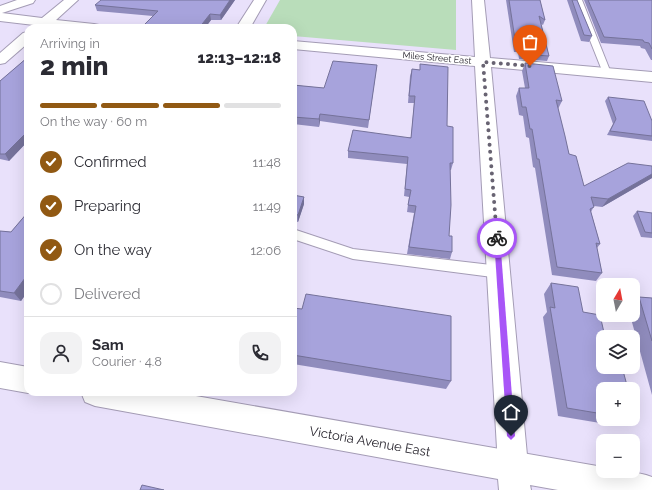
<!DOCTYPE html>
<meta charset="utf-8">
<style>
:root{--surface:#fff;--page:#f2f2f3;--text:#2b2b33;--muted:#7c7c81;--line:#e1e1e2;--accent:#915913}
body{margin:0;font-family:Raleway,sans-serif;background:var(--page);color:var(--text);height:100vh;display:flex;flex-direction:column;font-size:15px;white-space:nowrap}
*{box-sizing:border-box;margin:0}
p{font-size:13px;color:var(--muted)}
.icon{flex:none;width:22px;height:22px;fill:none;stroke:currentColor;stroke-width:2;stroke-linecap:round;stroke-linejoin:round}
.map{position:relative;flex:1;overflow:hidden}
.drawer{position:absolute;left:24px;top:24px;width:273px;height:372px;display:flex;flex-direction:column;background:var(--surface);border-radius:12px;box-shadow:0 4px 16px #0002}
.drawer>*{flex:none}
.needle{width:26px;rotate:10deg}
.controls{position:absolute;left:596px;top:278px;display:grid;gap:8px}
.controls a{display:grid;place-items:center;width:44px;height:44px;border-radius:8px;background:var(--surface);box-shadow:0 4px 16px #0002;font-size:20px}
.pin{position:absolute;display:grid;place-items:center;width:34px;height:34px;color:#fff;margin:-41px -17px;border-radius:50% 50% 50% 0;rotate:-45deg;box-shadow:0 0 4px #0007}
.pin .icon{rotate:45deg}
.courier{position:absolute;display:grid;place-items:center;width:40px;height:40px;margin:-20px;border:3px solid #a855f7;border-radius:50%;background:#fff;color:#222;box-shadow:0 1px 5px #0007}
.summary em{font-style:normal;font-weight:800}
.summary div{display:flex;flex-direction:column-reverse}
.summary{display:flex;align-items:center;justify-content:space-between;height:68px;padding:0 16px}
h1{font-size:26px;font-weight:800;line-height:30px}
.bar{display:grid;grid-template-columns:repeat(4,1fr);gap:6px 4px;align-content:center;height:48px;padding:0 16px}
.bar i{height:5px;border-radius:3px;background:var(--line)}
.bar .current{background:var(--accent)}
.bar p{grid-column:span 4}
.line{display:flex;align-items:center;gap:10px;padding:0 16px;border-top:1px solid var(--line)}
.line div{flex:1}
.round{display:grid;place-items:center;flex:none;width:42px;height:42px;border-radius:12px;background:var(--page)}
ol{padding:0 16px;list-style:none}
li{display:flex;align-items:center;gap:12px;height:44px}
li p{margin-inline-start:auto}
li .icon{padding:4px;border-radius:50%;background:var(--accent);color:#fff;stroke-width:4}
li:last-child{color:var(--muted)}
li i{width:22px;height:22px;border:2px solid var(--line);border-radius:50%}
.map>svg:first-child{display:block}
.green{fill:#b9ddba}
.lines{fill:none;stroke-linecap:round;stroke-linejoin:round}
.service-casing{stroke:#a49cb5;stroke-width:2}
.minor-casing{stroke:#a49cb5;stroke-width:2}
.tertiary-casing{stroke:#a49cb5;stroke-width:2}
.service{fill:#fff;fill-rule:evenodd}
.minor{fill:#fff;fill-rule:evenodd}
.tertiary{fill:#fff;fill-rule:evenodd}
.wall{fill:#908cbd}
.shaded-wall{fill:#75729a}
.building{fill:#a7a3dc;stroke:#75729a}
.route{fill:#a855f7}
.done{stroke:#686372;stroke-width:4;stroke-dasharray:0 7.2}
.labels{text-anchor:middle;stroke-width:3;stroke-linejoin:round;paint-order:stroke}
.far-street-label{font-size:9px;fill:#221f28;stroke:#fff}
.near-street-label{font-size:13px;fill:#221f28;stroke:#fff}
</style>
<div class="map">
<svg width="652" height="490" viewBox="0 0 652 490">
<rect width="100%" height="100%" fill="#e9e1fb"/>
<!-- green -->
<path class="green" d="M280,0H456V50L293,36V28H264Z"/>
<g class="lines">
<defs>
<path id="service" d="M574,0H582L611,73L610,75H604L603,73Z
M293,229L353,249L500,266L505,268L507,272L505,276L500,278L353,259L293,239Z"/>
<path id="minor" d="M17,0H35L33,3L2,13L42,18L64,0H78L56,20L94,24L99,25L101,28L48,27L31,28L34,25L0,21V6Z
M254,0H266L250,28H236Z
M472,0H484L490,58L652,72V82L491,67L528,466L524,477L513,481L502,477L498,466L475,66L293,49V41L475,57Z
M28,32V43L5,63L0,64V53L23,33Z"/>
<path id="tertiary" d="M0,362L28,367V392H31L28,393L0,388Z
M81,392H173L603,467V471C620,471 636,471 652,477V490H558L530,485L531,490H499L498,479L95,406L85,402Z"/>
</defs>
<!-- service casing -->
<use href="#service" class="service-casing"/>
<!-- minor casing -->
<use href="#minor" class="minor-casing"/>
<!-- tertiary casing -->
<use href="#tertiary" class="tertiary-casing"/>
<!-- service -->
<use href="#service" class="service"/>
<!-- minor -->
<use href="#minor" class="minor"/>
<!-- tertiary -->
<use href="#tertiary" class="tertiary"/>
</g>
<!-- wall -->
<path class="wall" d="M235,0L221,20H211L205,28H141L153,16L97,11L95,5Z
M506,0H540L545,20L543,25L541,24L549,56L547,61L519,59L518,52H514Z
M567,0H577L592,36L589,42L581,41Z
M584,0H652V60H651L645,49L641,48L640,46L601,43Z
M28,57V141L9,161L0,159V81Z
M525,63L562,101L558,109L569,154L584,186L652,166V178L602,207L594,206L591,212L600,244L597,248L602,273L596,281L552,275L535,168L533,167L529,138L526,137L523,116L519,115L516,96L519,88H525L522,71Z
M420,64L447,126L453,163L451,170H450L449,236L452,252L450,259L407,254L414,213L407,212L409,197L404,196L407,164L348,158V151L411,137L414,103H408L410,76L412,69L420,70Z
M377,65L368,128L320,121L319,127L293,124V85L324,88Z
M608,97L652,121V141L607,135L613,124L605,101Z
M293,195L304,197V204L298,222L293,221Z
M637,211L652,213V238L641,237L633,216Z
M28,212V291L21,301L0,297V231L11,232Z
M551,283L583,312L603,389V419H621L612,425L558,416L543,317L547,312L544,294Z
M639,297L652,298V395L630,315H633V303Z
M293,308L451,381L446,389L293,364V348L294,343H293Z"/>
<!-- shaded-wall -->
<path class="shaded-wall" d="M230,0H235L221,20L220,15Z
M210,14L211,20L205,28H199Z
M320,114V121L319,127V119Z
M24,135L28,141L9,161L5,154Z
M652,174V178L602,207L608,199Z
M304,197V204L298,222V215Z
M28,274V291L21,301L14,293Z"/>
<!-- building -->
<path class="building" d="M101,0H230L220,15L210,14L199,28H141L158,11L95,5Z
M509,0H540L545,20L539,16L549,56L521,54L520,46H516Z
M572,0H577L592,36L584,35Z
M588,0H652V49L649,43L644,42L643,40L604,37Z
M28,57V135H24L5,154H0V81Z
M333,61L377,65L369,120L320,114L319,119L293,117V85L324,88Z
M525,63L553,66L562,101L556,100L565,136L569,154L576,156L584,186L628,163L652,166V174L608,199L591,197L594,207L590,209L600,244L596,243L602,273L557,267L539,159H537L532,129H530L526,107H522L519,88H529Z
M420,64L448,67L447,126L453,127V163H450L451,205L449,236H452V252L409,247L416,206L408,205L411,190L405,189L408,157L348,151L353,130L411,138L415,96H409L412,69L420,70Z
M608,97L644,101L652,121V136L610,131L616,119Z
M293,195L304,197L298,215L293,214Z
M637,211L652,213V233L645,232Z
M28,212V274L14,293L0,291V231L11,232Z
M551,283L578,287L583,312L600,315L605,337H603V367H622L628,389H603V414L567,408L550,307L555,308Z
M306,294L451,316V381L293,355V348L296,335L293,334V308L302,309Z
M639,297L652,298V341Z
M142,485L164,490H140Z"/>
<!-- route -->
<path class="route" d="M497,236L500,238L515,436L511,440L507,436L494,238Z"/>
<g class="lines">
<!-- done -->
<path class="done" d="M497,238L483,62L530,66"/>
</g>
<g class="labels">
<!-- far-street labels -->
<g class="far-street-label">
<text transform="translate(437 58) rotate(5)" y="3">Miles Street East</text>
</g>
<!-- near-street labels -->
<g class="near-street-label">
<text transform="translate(370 441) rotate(10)" y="5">Victoria Avenue East</text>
</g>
</g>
</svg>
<div class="controls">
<a><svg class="needle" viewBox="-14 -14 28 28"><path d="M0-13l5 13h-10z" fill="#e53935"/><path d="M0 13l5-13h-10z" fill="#7c7c81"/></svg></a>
<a><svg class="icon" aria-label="layers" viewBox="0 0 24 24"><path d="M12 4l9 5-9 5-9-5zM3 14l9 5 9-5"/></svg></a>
<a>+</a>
<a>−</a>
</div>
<div class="pin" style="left:530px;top:66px;background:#ea580c"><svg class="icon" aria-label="bag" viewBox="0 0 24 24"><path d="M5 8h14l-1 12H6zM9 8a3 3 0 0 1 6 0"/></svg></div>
<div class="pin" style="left:511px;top:436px;background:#1f2937"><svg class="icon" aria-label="home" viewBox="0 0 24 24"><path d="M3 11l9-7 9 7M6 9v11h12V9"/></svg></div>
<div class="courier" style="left:497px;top:238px"><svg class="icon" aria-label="bike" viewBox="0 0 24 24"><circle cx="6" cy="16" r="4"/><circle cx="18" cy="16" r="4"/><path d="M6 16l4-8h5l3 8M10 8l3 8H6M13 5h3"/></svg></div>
<section class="drawer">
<div class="summary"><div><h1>2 min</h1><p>Arriving in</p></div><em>12:13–12:18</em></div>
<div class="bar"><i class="current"></i><i class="current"></i><i class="current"></i><i></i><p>On the way · 60 m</p></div>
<ol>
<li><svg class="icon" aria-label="check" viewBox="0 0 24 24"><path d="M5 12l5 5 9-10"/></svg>Confirmed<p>11:48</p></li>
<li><svg class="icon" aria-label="check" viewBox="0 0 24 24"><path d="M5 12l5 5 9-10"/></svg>Preparing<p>11:49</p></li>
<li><svg class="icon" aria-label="check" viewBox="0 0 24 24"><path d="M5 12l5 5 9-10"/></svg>On the way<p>12:06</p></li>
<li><i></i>Delivered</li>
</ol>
<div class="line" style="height:72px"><a class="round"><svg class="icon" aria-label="person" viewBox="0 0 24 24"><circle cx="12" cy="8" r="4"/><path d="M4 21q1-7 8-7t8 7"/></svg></a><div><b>Sam</b><p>Courier · 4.8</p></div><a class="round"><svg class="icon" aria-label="phone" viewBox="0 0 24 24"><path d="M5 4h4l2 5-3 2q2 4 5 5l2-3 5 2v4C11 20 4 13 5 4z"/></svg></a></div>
</section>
</div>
